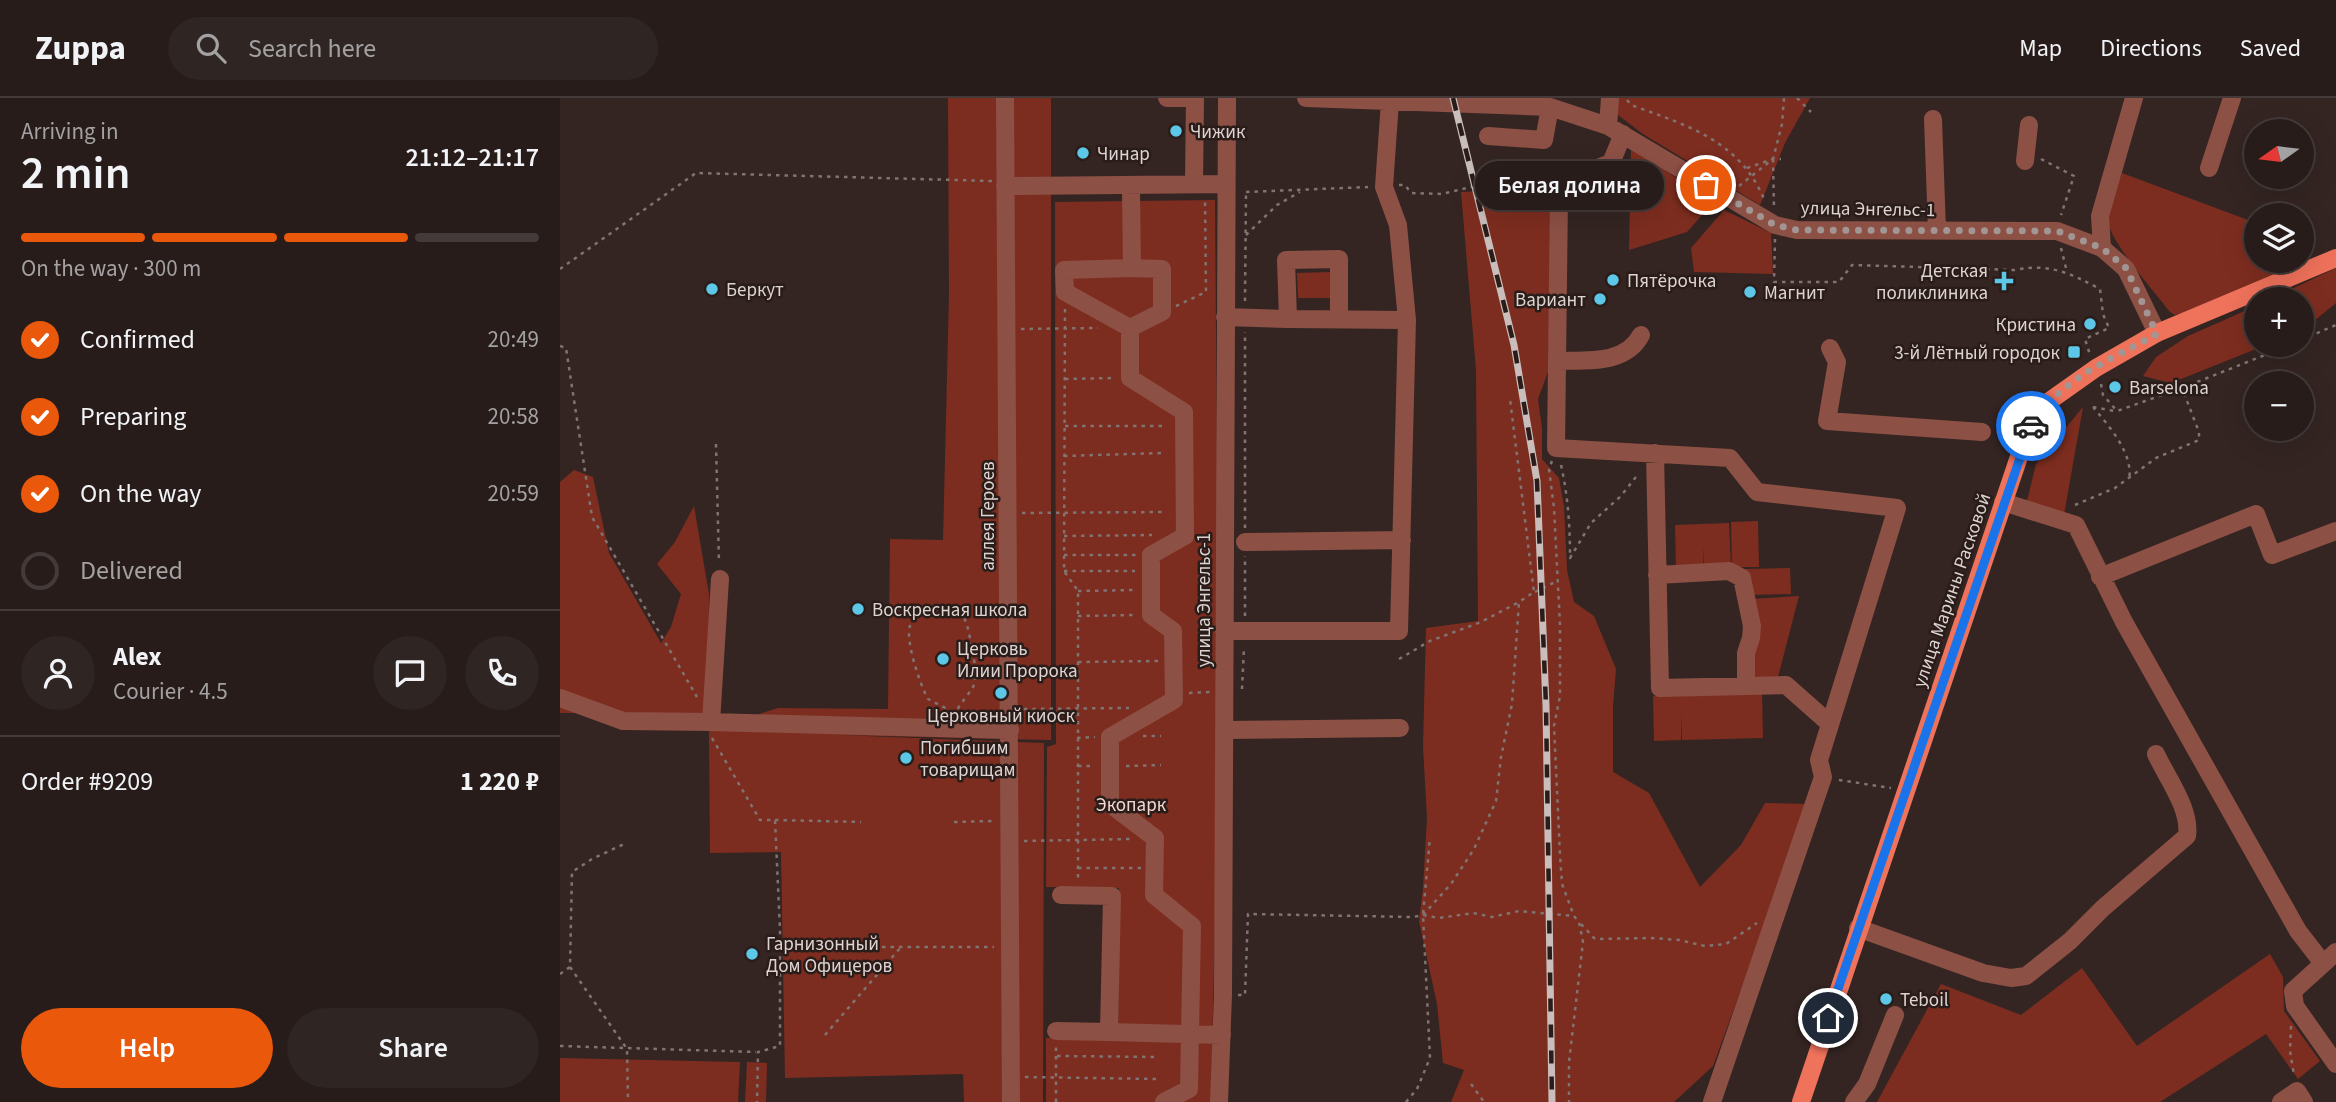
<!DOCTYPE html>
<meta charset="utf-8">
<style>
:root{--surface:#271c1a;--page:#2f2523;--text:#f1f3f6;--muted:#a4a1a2;--line:#433a39;--accent:#ea580c}
body{margin:0;font-family:"Source Sans 3",sans-serif;background:var(--page);color:var(--text);height:100vh;display:flex;flex-direction:column;font-size:26px;white-space:nowrap}
*{box-sizing:border-box;margin:0}
p{font-size:23px;color:var(--muted)}
.icon{flex:none;width:38px;height:38px;fill:none;stroke:currentColor;stroke-width:2;stroke-linecap:round;stroke-linejoin:round}
.map{position:relative;flex:1;overflow:hidden}
.panel{display:flex;flex-direction:column;background:var(--surface);width:560px}
.panel>*{flex:none}
.needle{width:46px;rotate:256deg}
.fabs{position:absolute;left:1684px;top:21px;display:grid;gap:14px}
.fabs a{display:grid;place-items:center;width:70px;height:70px;border-radius:50%;background:var(--surface);box-shadow:0 7px 28px #0002,0 0 0 2px var(--line);font-size:35px}
.pin{position:absolute;display:grid;place-items:center;width:60px;height:60px;color:#fff;margin:-30px;border:4px solid #fff;border-radius:50%;box-shadow:0 2px 7px #0007}
.courier{position:absolute;display:grid;place-items:center;width:70px;height:70px;margin:-35px;border:5px solid #1a73e8;border-radius:50%;background:#fff;color:#222;box-shadow:0 2px 9px #0007}
.bubble{position:absolute;height:49px;border-radius:24px;background:var(--surface);box-shadow:0 7px 28px #0002,0 0 0 2px var(--line);font-size:23px;font-weight:600;line-height:49px;text-align:center}
.overview em{font-style:normal;font-weight:600}
.overview div{display:flex;flex-direction:column-reverse}
.overview{display:flex;align-items:center;justify-content:space-between;height:119px;padding:0 21px}
h1{font-size:46px;font-weight:600;line-height:52px}
.bar{display:grid;grid-template-columns:repeat(4,1fr);gap:10px 7px;align-content:center;height:84px;padding:0 21px}
.bar i{height:9px;border-radius:5px;background:var(--line)}
.bar .current{background:var(--accent)}
.bar p{grid-column:span 4}
.line{display:flex;align-items:center;gap:18px;padding:0 21px;border-top:2px solid var(--line)}
.line div{flex:1}
.round{display:grid;place-items:center;flex:none;width:74px;height:74px;border-radius:37px;background:var(--page)}
ol{padding:0 21px;list-style:none}
li{display:flex;align-items:center;gap:21px;height:77px}
li p{margin-inline-start:auto}
li .icon{padding:7px;border-radius:50%;background:var(--accent);color:#fff;stroke-width:4}
li:last-child{color:var(--muted)}
li i{width:38px;height:38px;border:4px solid var(--line);border-radius:50%}
.button{display:flex;gap:14px;margin-top:auto;padding:14px 21px}
.button a{flex:1;height:80px;border-radius:42px;background:var(--accent);color:#fff;font-size:28px;font-weight:600;line-height:80px;text-align:center}
.button a+a{background:var(--page);color:var(--text)}
header{display:flex;align-items:center;gap:42px;box-sizing:border-box;height:98px;padding:0 35px;background:var(--surface);border-bottom:2px solid var(--line)}
header strong{font-size:33px}
nav{display:flex;gap:38px;margin-inline-start:auto;font-size:24px}
.search{width:490px;height:63px;background:var(--page);display:flex;align-items:center;gap:18px;box-sizing:border-box;padding:0 24px;border-radius:38px;color:var(--muted);font-size:26px}
main{display:flex;flex:1;min-height:0}
.map>svg:first-child{display:block}
.green{fill:#7d2d1f}
.lines{fill:none;stroke-linecap:round;stroke-linejoin:round}
.path{stroke:#807371;stroke-width:2.5;stroke-dasharray:3.5 5;stroke-linecap:butt}
.minor{stroke:#8d5045;stroke-width:18}
.major{stroke:#ef725b;stroke-width:18}
.rail-casing{stroke:#c9bebc;stroke-width:7}
.rail{stroke:#2a1c19;stroke-width:4.5;stroke-dasharray:13;stroke-linecap:butt}
.done{stroke:#a29694;stroke-width:7;stroke-dasharray:0 12.6}
.route{stroke:#1a73e8;stroke-width:9}
.poi-dot{fill:#5dc7e8;stroke:#2a1c19;stroke-width:2.5}
.labels{text-anchor:middle;stroke-width:5;stroke-linejoin:round;paint-order:stroke}
.poi-label{font-size:19px;fill:#ddd3d1;stroke:#2a1c19;text-anchor:start}
.street-label{font-size:19px;fill:#ddd3d1;stroke:#2a1c19}
.park-label{font-size:19px;fill:#f2d7d2;stroke:#2a1c19}
</style>
<header>
<strong>Zuppa</strong>
<div class="search"><svg class="icon" aria-label="search" viewBox="0 0 24 24"><circle cx="10" cy="10" r="6"/><path d="M15 15l6 6"/></svg>Search here</div>
<nav><a>Map</a><a>Directions</a><a>Saved</a></nav>
</header>
<main>
<section class="panel">
<div class="overview"><div><h1>2 min</h1><p>Arriving in</p></div><em>21:12–21:17</em></div>
<div class="bar"><i class="current"></i><i class="current"></i><i class="current"></i><i></i><p>On the way · 300 m</p></div>
<ol>
<li><svg class="icon" aria-label="check" viewBox="0 0 24 24"><path d="M5 12l5 5 9-10"/></svg>Confirmed<p>20:49</p></li>
<li><svg class="icon" aria-label="check" viewBox="0 0 24 24"><path d="M5 12l5 5 9-10"/></svg>Preparing<p>20:58</p></li>
<li><svg class="icon" aria-label="check" viewBox="0 0 24 24"><path d="M5 12l5 5 9-10"/></svg>On the way<p>20:59</p></li>
<li><i></i>Delivered</li>
</ol>
<div class="line" style="height:126px"><a class="round"><svg class="icon" aria-label="person" viewBox="0 0 24 24"><circle cx="12" cy="8" r="4"/><path d="M4 21q1-7 8-7t8 7"/></svg></a><div><b>Alex</b><p>Courier · 4.5</p></div><a class="round"><svg class="icon" aria-label="chat" viewBox="0 0 24 24"><path d="M4 5h16v11H9l-5 4z"/></svg></a><a class="round"><svg class="icon" aria-label="phone" viewBox="0 0 24 24"><path d="M5 4h4l2 5-3 2q2 4 5 5l2-3 5 2v4C11 20 4 13 5 4z"/></svg></a></div>
<div class="line" style="height:91px"><div>Order #9209</div><b>1 220 ₽</b></div>
<div class="button"><a>Help</a><a>Share</a></div>
</section>
<div class="map">
<svg width="1776" height="1004" viewBox="0 0 1776 1004">
<rect width="100%" height="100%" fill="#342522"/>
<!-- green -->
<path class="green" d="M388,0H491V642L279,637L484,645L483,1004H404L403,976L225,980L221,754L150,755L149,632L218,610L328,611L330,441L383,442L389,197Z
M1058,0H1250L1225,45L1200,107L1083,36L1058,17Z
M1071,49L1153,105L1127,134L1069,152Z
M1562,75L1696,125V163H1728V168L1720,174L1622,215L1615,217L1610,214C1596,195 1544,138 1547,117C1549,103 1558,88 1562,75Z
M979,87L992,95L989,271L978,301L982,330V361L999,380L1004,408L1007,472L1014,504L1034,518L1056,571L1053,608V674L1089,695L1140,789L1181,747L1205,705L1249,706L1153,968L1114,1004H891L904,972L883,965L877,906L859,823L863,790L867,720L863,649L866,530L918,523L916,272L901,94L951,92Z
M655,102L659,638L651,1004H486V940L558,942L559,790L486,789L487,649L496,646L495,104Z
M1164,112L1211,135L1213,176L1134,174L1131,150Z
M1776,170V205L1748,228L1741,232V201H1711Z
M770,174V200H738L737,175Z
M1696,208V247H1706L1611,285L1583,278L1596,259L1628,238Z
M1523,309L1504,417L1466,407L1476,366Z
M14,372L33,379L49,455L101,545L111,529L121,496L97,466L115,444L134,408L149,496L148,609L138,619L53,615H0V384Z
M1198,423L1199,469H1172L1171,424Z
M1169,425L1171,470L1144,471L1143,448V471L1116,472L1115,427Z
M1230,470L1231,496L1186,497L1185,471Z
M1239,498L1218,579H1192L1190,501Z
M1202,594L1203,640L1122,642L1121,616V642L1094,643L1093,598Z
M1710,856L1723,879L1724,913L1760,963L1738,981L1706,936L1600,1004H1317L1381,886L1461,917L1522,870L1577,948Z
M0,960L180,964L178,1004H0Z
M187,964L207,965L206,1004H185Z"/>
<g class="lines">
<!-- path -->
<path class="path" d="M1237,0L1251,14
M1067,2L1071,7C1126,27 1179,42 1204,101
M1213,61L1214,110
M1481,61L1514,78L1501,117
M1187,70L1213,61H1221
M839,87H845L851,95L882,96L915,88L959,87L988,84
M1179,88L1213,61L1222,26L1224,0
M686,94L808,89
M686,137L717,107L740,94
M1215,141L1214,184H1279L1292,167L1455,172C1489,165 1510,175 1540,191L1543,216L1549,230L1525,241L1530,257
M1501,150L1507,174
M0,171L136,75L432,83
M685,203L686,94
M616,208L646,194L645,101
M505,211L504,473L518,493V781
M461,231L538,230
M1741,242L1776,227
M0,248L6,250L32,419L137,599
M505,281L556,280
M1541,286L1543,297L1557,313L1622,290
M1533,309C1549,328 1574,356 1569,382
M1533,309L1554,313
M505,328H602
M156,346L159,465
M504,358L602,355
M992,363L989,371L994,410L1000,527V598L994,628L1000,757L1002,786L1014,818L1019,824L1023,844L1009,964V1004
M1001,367C1008,398 1010,428 1010,460L1031,425L1061,398L1079,375
M1515,407L1555,390L1596,360L1639,342V334L1622,290L1730,247
M462,415L602,414
M685,430V234
M504,438L592,437
M504,457H577
M504,473H575
M518,493L574,492
M975,494L997,483
M518,518L575,517
M685,518V458
M839,561L870,543L921,524L959,504
M518,564L599,563
M682,591L684,549
M629,595L650,594
M464,611L569,610
M393,614L368,601C360,587 345,542 350,528C357,508 393,501 404,520C409,529 410,542 412,552C414,561 417,574 415,584C414,591 399,606 395,616
M583,638H601
M152,640L200,722H215L220,832V948L198,954L197,1004
M517,640L535,639
M518,668H534
M566,668L601,667
M1279,682L1331,690
M215,722L301,724
M394,724L433,723
M464,743L570,741
M518,770H581
M863,817L891,786L914,751L936,703L941,659L952,606L959,504L974,494L950,301
M1021,826L1035,841L1091,840L1119,842L1145,848L1166,846L1197,825
M220,849H434
M10,869L67,951L68,1004
M0,876L10,869L12,774L32,761L64,746
M678,897H685L688,816L853,819L863,817L879,820L913,815L932,819L959,813L1014,818
M1731,928L1730,953L1734,977
M265,937L341,849
M0,948L196,954
M497,958L598,959
M465,979L598,981
M911,986L924,1004
M496,1004V948
M846,1004L857,991L870,960L863,817L870,739"/>
<!-- minor -->
<path class="minor" d="M445,0L451,1004
M607,0H632
M746,0L990,9L1048,28L1215,127L1237,132L1497,133L1542,150L1566,171L1597,235
M1373,21L1377,132
M1048,28L1050,0
M1063,36L1051,65L1012,80L999,97L996,350L1170,360L1197,394L1337,410L1259,662L1263,679L1152,1004
M928,38L984,42L990,9
M1465,63L1469,27
M1649,70L1672,0
M634,86L635,0
M445,88L666,86
M571,93L572,170
M1542,150L1540,118L1574,0
M572,170L602,171V214L570,230L505,194L504,172Z
M665,219L728,221L726,162L779,161V221
M728,221L847,222
M570,230V280L624,314L625,438L591,457V517L613,533L614,602L550,639V706L595,740L594,797L632,828L629,991L604,1004
M1270,250L1277,264L1267,323L1422,334
M997,263C1027,262 1065,267 1081,237
M1095,355L1100,590L1226,587L1270,626
M1443,404L1516,427L1564,524L1738,833L1762,864
M685,444L842,442
M1097,477L1169,473L1182,480L1192,528L1191,540L1186,555V587
M1540,479L1696,416L1712,457L1776,433
M664,533H839L847,222L838,127L824,89L830,3
M0,600L63,623L151,624L160,481
M151,624L450,632
M664,632L840,630
M501,797L552,798L549,934L662,937
M1298,830L1423,875L1451,880L1466,878L1510,843L1543,810L1627,738C1631,711 1607,680 1596,656
M1776,854L1733,893L1735,908L1776,966
M496,933L549,934
M659,1004L663,897L667,0
M1294,1004L1307,986L1335,917
M1721,1004L1737,993L1744,1004"/>
<!-- major -->
<path class="major" d="M1241,1004L1467,335L1488,304L1536,270L1597,235L1776,160"/>
<defs>
<path id="rail" d="M893,0L954,247L977,383L986,608L992,1004"/>
</defs>
<!-- rail casing -->
<use href="#rail" class="rail-casing"/>
<!-- rail -->
<use href="#rail" class="rail"/>
</g>
<g class="lines">
<!-- done -->
<path class="done" d="M1146,87L1215,127L1237,132L1497,133L1542,150L1566,170L1597,236C1553,260 1497,283 1471,328"/>
<!-- route -->
<path class="route" d="M1268,920L1471,328"/>
</g>
<!-- markers -->
<g class="poi-dot">
<circle cx="616" cy="33" r="7"/>
<circle cx="523" cy="55" r="7"/>
<circle cx="1053" cy="182" r="7"/>
<path d="M1440.5 172.5h7v7h7v7h-7v7h-7v-7h-7v-7h7z"/>
<circle cx="152" cy="191" r="7"/>
<circle cx="1190" cy="194" r="7"/>
<circle cx="1040" cy="201" r="7"/>
<circle cx="1530" cy="226" r="7"/>
<rect x="1507" y="247" width="14" height="14" rx="3.5"/>
<circle cx="1555" cy="289" r="7"/>
<circle cx="298" cy="511" r="7"/>
<circle cx="383" cy="561" r="7"/>
<circle cx="441" cy="595" r="7"/>
<circle cx="346" cy="660" r="7"/>
<circle cx="192" cy="856" r="7"/>
<circle cx="1326" cy="901" r="7"/>
</g>
<g class="labels">
<!-- poi labels -->
<g class="poi-label">
<text x="630" y="40">Чижик</text>
<text x="537" y="62">Чинар</text>
<text x="1428" y="179" text-anchor="end">Детская<tspan x="1428" dy="22">поликлиника</tspan></text>
<text x="1067" y="189">Пятёрочка</text>
<text x="166" y="198">Беркут</text>
<text x="1204" y="201">Магнит</text>
<text x="1026" y="208" text-anchor="end">Вариант</text>
<text x="1516" y="233" text-anchor="end">Кристина</text>
<text x="1500" y="261" text-anchor="end">3-й Лётный городок</text>
<text x="1569" y="296">Barselona</text>
<text x="312" y="518">Воскресная школа</text>
<text x="397" y="557">Церковь<tspan x="397" dy="22">Илии Пророка</tspan></text>
<text x="441" y="624" text-anchor="middle">Церковный киоск</text>
<text x="360" y="656">Погибшим<tspan x="360" dy="22">товарищам</tspan></text>
<text x="206" y="852">Гарнизонный<tspan x="206" dy="22">Дом Офицеров</tspan></text>
<text x="1340" y="908">Teboil</text>
</g>
<!-- street labels -->
<g class="street-label">
<text transform="translate(1308 110) rotate(1)" y="7">улица Энгельс-1</text>
<text transform="translate(427 418) rotate(-90)" y="7">аллея Героев</text>
<text transform="translate(1391 492) rotate(-71)" y="7">улица Марины Расковой</text>
<text transform="translate(643 502) rotate(-90)" y="7">улица Энгельс-1</text>
</g>
<!-- park labels -->
<g class="park-label">
<text x="571" y="713">Экопарк</text>
</g>
</g>
</svg>
<div class="fabs">
<a><svg class="needle" viewBox="-14 -14 28 28"><path d="M0-13l5 13h-10z" fill="#e53935"/><path d="M0 13l5-13h-10z" fill="#a4a1a2"/></svg></a>
<a><svg class="icon" aria-label="layers" viewBox="0 0 24 24"><path d="M12 4l9 5-9 5-9-5zM3 14l9 5 9-5"/></svg></a>
<a>+</a>
<a>−</a>
</div>
<div class="pin" style="left:1146px;top:87px;background:#ea580c"><svg class="icon" aria-label="bag" viewBox="0 0 24 24"><path d="M5 8h14l-1 12H6zM9 8a3 3 0 0 1 6 0"/></svg></div>
<div class="pin" style="left:1268px;top:920px;background:#1f2937"><svg class="icon" aria-label="home" viewBox="0 0 24 24"><path d="M3 11l9-7 9 7M6 9v11h12V9"/></svg></div>
<div class="courier" style="left:1471px;top:328px"><svg class="icon" aria-label="car" viewBox="0 0 24 24"><path d="M5 17H2v-5l4-1 3-4h7l3 4 3 1v5h-3M9 17h6M6 11h13"/><circle cx="7" cy="17" r="2"/><circle cx="17" cy="17" r="2"/></svg></div>
<div class="bubble" style="left:915px;top:63px;width:189px">Белая долина</div>
</div>
</main>
